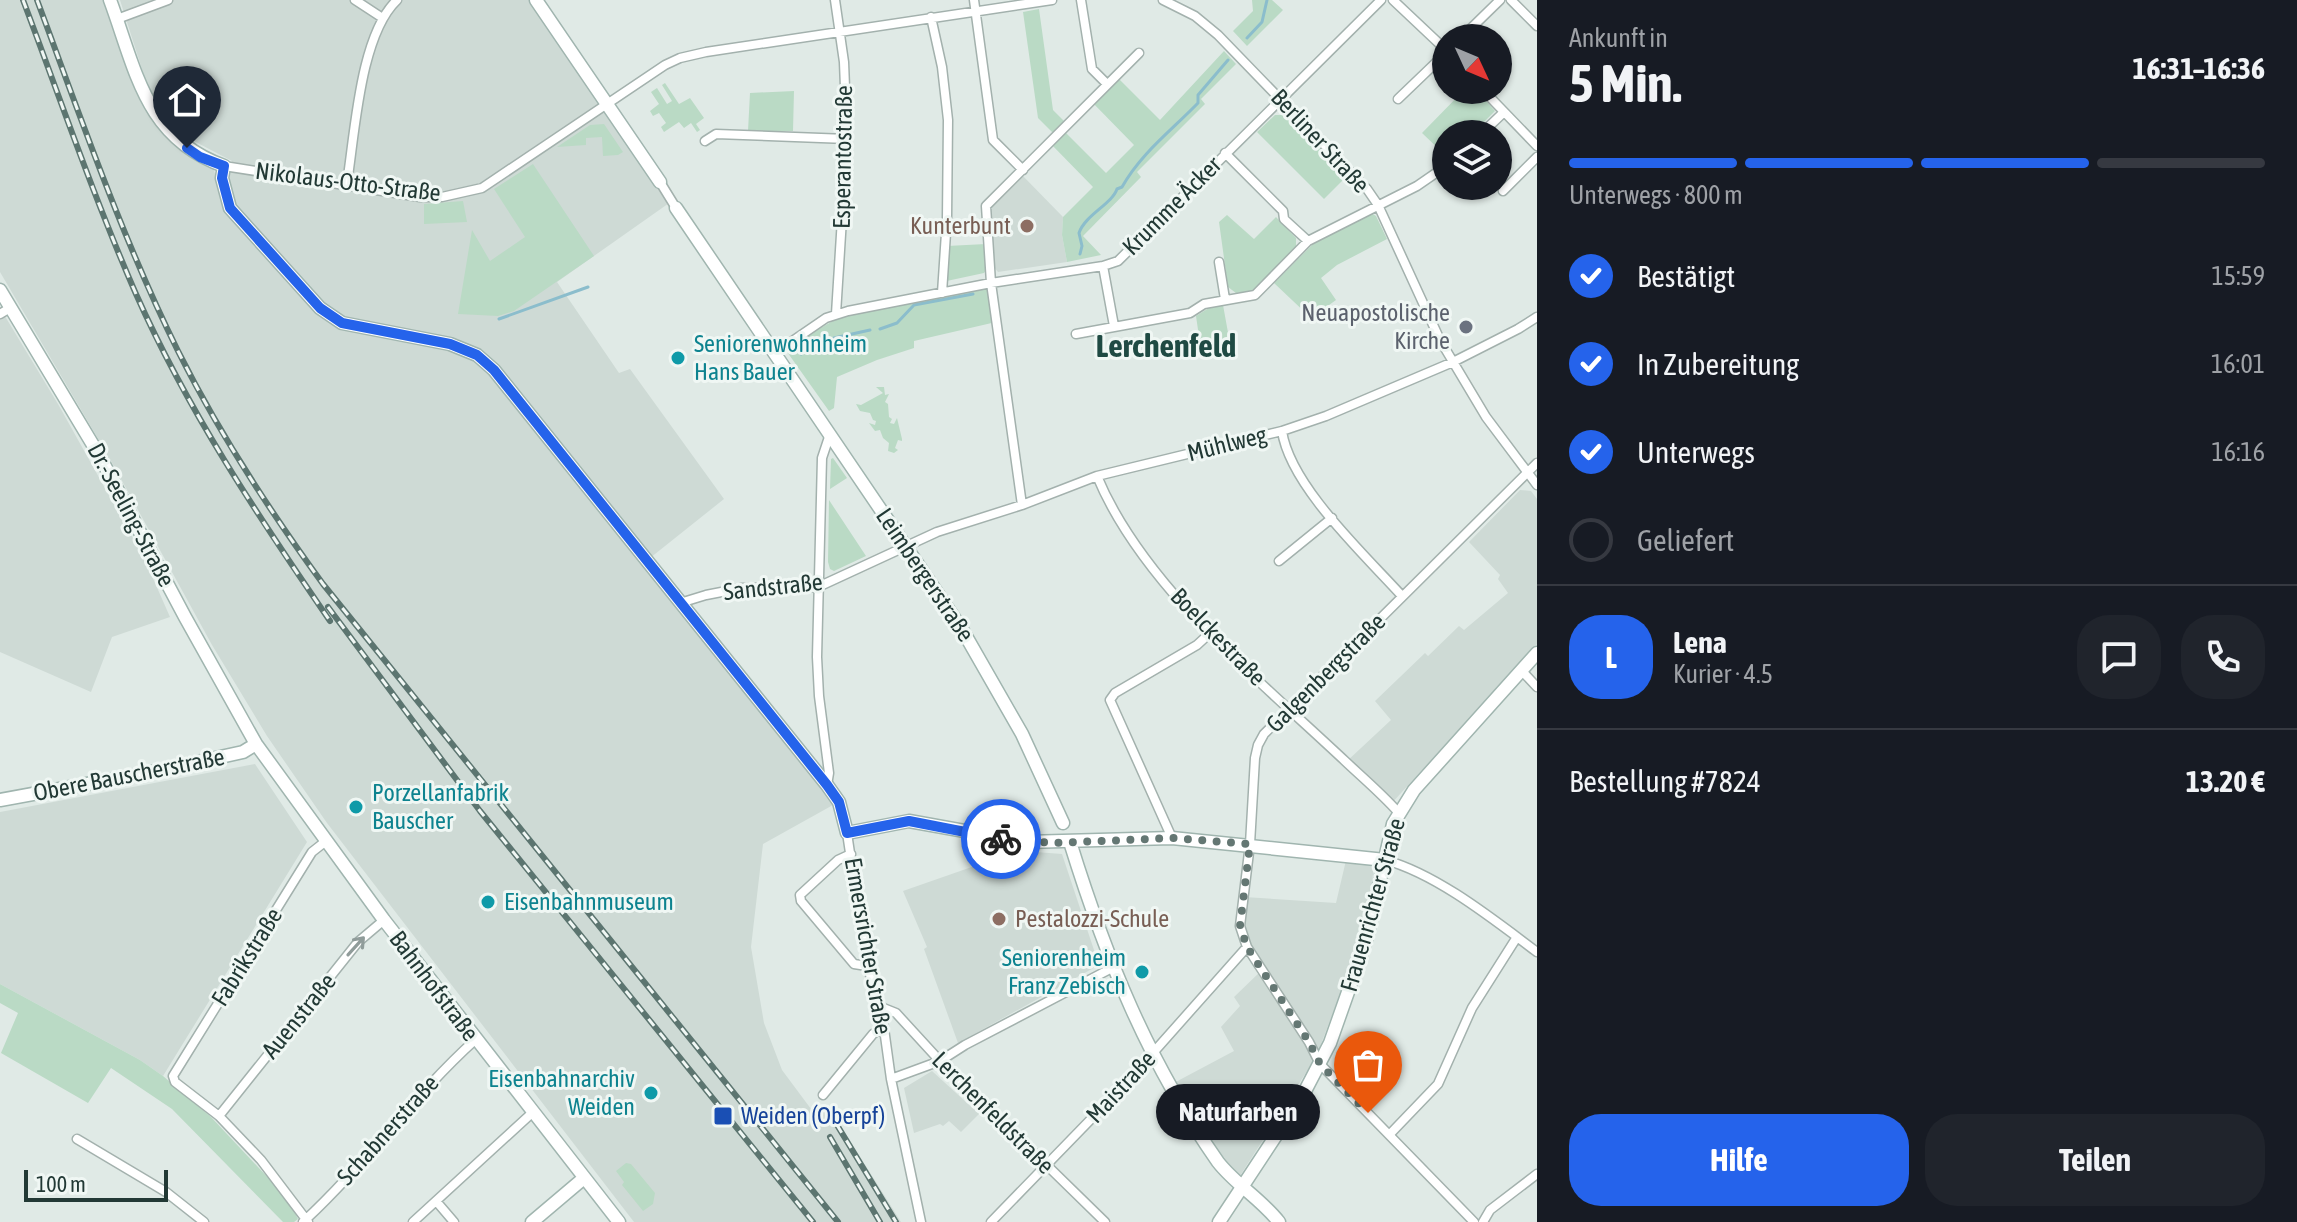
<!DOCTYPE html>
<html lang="de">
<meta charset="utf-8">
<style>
:root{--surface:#171b24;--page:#20242c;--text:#f1f3f6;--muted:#9ea1a6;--line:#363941;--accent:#2563eb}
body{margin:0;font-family:"Asap Condensed",sans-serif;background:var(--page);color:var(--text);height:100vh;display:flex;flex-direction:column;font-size:30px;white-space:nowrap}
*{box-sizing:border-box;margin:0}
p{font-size:26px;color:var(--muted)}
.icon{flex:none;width:44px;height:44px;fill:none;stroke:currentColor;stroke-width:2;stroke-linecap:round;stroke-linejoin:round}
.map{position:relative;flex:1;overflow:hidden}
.details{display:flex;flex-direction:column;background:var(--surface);width:760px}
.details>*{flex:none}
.needle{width:52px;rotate:134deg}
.fabs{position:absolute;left:1432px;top:24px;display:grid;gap:16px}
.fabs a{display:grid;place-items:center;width:80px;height:80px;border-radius:50%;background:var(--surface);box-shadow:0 2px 6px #0004;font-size:40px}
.scale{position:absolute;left:24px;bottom:20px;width:144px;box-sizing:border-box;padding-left:8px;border:4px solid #223935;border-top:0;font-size:22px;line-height:28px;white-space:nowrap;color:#223935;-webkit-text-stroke:6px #f0f7f4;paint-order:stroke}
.pin{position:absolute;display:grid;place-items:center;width:68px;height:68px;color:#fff;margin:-82px -34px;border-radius:50% 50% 50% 0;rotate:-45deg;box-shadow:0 0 8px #0007}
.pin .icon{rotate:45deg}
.courier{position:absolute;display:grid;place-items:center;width:80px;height:80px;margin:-40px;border:6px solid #2563eb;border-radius:50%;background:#fff;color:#222;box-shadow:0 2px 10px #0007}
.bubble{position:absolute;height:56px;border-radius:28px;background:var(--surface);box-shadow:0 2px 6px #0004;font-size:26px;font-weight:700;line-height:56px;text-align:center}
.summary em{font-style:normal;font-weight:700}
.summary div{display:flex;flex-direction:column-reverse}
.summary{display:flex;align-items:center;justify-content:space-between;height:136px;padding:0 32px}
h1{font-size:52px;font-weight:700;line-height:60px}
.bar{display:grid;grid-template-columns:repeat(4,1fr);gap:12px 8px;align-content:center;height:96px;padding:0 32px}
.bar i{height:10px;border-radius:6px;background:var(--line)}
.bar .active{background:var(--accent)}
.bar p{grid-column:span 4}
.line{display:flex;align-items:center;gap:20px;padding:0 32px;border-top:2px solid var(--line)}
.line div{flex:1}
.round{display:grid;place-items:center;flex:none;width:84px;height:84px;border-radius:32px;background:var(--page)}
ol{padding:0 32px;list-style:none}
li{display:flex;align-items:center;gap:24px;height:88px}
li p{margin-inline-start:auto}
li .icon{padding:8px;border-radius:50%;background:var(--accent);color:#fff;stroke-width:4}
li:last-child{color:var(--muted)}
li i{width:44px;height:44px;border:4px solid var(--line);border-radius:50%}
.button{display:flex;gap:16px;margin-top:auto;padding:16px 32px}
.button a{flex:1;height:92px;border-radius:32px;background:var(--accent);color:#fff;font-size:32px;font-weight:700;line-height:92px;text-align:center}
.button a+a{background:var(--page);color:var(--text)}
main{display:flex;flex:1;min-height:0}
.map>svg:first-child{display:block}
.built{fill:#cedad5}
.green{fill:#badac5}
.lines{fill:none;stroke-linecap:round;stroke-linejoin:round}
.stream{stroke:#8bbdcc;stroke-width:3}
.street-casing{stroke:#a3b1ad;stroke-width:11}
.secondary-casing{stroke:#a0b5af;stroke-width:15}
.street{stroke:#fff;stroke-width:8}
.secondary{stroke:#fff;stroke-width:12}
.rail-casing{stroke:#5c7570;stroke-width:6}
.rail{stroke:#f0f7f4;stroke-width:3;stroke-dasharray:9;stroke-linecap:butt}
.oneway{stroke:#909c9a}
.done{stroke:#647773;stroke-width:8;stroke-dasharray:0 14.4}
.route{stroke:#2563eb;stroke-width:10}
.education-dot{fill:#8d6e63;stroke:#f0f7f4;stroke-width:3}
.worship-dot{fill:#6b7280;stroke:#f0f7f4;stroke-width:3}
.culture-dot{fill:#0f9aa8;stroke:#f0f7f4;stroke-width:3}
.transit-dot{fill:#1a4fb4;stroke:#f0f7f4;stroke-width:3}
.labels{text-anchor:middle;stroke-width:6;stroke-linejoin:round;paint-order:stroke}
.street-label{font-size:24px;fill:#223935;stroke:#f0f7f4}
.education-label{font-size:24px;fill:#785e54;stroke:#f0f7f4;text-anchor:end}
.worship-label{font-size:24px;fill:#5b616d;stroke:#f0f7f4;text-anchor:end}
.culture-label{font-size:24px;fill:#0d838f;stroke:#f0f7f4;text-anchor:start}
.transit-label{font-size:24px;fill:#164399;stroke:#f0f7f4;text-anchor:start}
.district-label{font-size:32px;font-weight:bold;fill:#1f4a43;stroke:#f0f7f4}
</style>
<main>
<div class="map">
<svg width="1537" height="1222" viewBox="0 0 1537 1222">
<rect width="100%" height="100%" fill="#e0eae6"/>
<!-- built -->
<path class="built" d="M0,0H103L145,105L189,155L214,170L224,208L319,311L465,353L490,373L823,786L833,805L763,844L751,947L764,1023L782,1070L814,1113L827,1104L901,1222H634L327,823L267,736L212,645L110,459L0,272Z
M120,0H536L672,201L557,282L619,373L630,369L724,499L650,558L553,434L487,357L344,319L322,304L239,213L231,197L228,181L232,161L190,139L175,128L165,117L147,85Z
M1023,176L1063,217L1062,235L1067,262L998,272L993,266L990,207Z
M0,308L58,404L144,558L170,617L112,637L91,692L0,652Z
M1520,490L1531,491L1537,499V644L1391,804L1346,762L1391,720L1375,701L1425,653L1428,656L1459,626L1464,630L1508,593L1498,579L1500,575L1469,542Z
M255,764L307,842L163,1076L140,1060L0,984V812Z
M995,849L1062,854L1099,965L958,1043L924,949L927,947L903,891L986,862Z
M1347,856L1376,859L1365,916L1349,971L1316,1057L1236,1182L1170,1085L1234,1051L1221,1027L1240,1006L1234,997L1262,970L1240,926L1244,897L1336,903Z
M932,1071L979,1114L961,1132L949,1121L943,1126L940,1124L914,1133L904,1088Z"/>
<!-- green -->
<path class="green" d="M1252,0H1272L1283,10L1247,46L1233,31L1253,11Z
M1039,9L1053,110L1068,125L1063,130L1106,173L1134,145L1091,101L1116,76L1160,120L1224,51L1236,64L1201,99L1205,104L1137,172L1141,177L1083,236L1101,255L1067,262L1062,235L1063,217L1093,187L1050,143L1056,136L1038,118L1023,12Z
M665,83L679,104L690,98L704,118L696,124L700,130L697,132L691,123L684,128L679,122L664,132L661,127L666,123L659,113L653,116L650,111L659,104L651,92L657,88L667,104L672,101L662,85Z
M1464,90H1476L1495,111L1472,134H1446V156L1422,133Z
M794,91L793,131H748L750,93Z
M1275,115H1289L1348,175L1324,199L1257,132Z
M604,124L623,152L618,155L603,156L602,137L586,138V145L557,147L590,125Z
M533,164L594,256L514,311L498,316L458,314L472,230L490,261L525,237L494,189Z
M463,201L467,222L424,224V204Z
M1371,213L1376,216L1387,239L1337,265L1321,278L1336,300L1311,318L1274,283L1319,238Z
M1227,215L1254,239L1276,217L1296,238V248L1254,291L1236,293L1228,287L1219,222Z
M986,244L988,267L984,273L942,282L947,246Z
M989,288L996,322L914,341V348L877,360L837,377L834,408L829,411L785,349L848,312Z
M1223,305L1231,349L1202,357L1196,316L1209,308Z
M876,387H884L885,395L889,394L885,402L888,404L889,417L892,419L890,423L894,424L897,418L902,439V441L898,440L895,448L898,450L894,453L888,451L889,443L883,438L880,430L875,431L869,423L875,425L876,421L873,420L870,413L860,411L856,404L861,405L883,393Z
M833,458L847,478L830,489L831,459Z
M829,500L866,556L834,571L830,569L828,562Z
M0,984L140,1060L163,1076L211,1117L288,1199L298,1219L294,1222H283L172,1109L111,1068L88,1103L1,1053L18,1013L0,1003Z
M626,1163L631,1164L655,1193L653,1204L643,1211L622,1185L624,1182L616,1171Z"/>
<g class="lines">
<!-- stream -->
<path class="stream" d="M1247,38L1262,22L1267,0
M1080,254L1082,246L1079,233C1085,215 1112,204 1117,189L1122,187C1141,153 1172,130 1198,103V95L1228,60
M499,319L588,287
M880,329L897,323L914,305L973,294
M834,338L870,330
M801,354L807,343L822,339"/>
<defs>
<path id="street" d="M355,0L381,17
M835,0L844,62L847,139L836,314
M974,0L993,140L1023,170
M1081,0L1092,69L1107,84
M1163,0L1195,16L1218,35L1367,189L1378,205L1440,340L1486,417L1537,485
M1393,0L1446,50
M1511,0L1537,26
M931,17L942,67L948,120L947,218L942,293
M117,19L168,0
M1461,38L1500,0
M1483,90L1537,146
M1398,99L1446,53
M1481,134L1503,113
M705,141L716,134L847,139
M1225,153L1283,211L1284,219L1308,241
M224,166L420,197H442L482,188L665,65L680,58L706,52L1052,0
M660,182L676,208
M347,183C355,133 360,35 397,0
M1503,191L1537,157
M1219,262L1225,299
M1103,266L1114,326
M0,314L10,308
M1076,334L1190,313L1204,304L1255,295L1308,241L1417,186L1446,166
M775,353L826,318L848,311L991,283L1103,266L1118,261L1381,0
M1282,431C1290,486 1365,555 1402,596
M1097,476C1142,585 1260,681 1345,761C1363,778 1382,794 1398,812
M1022,505L991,283L986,206L1139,53
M1279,561L1332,518
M680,603L706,595L742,588L818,587L937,532L1022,505L1097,476L1282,431L1326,416L1453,362L1518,329L1537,317
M1521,670L1537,687
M827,785L829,773L819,696L817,657L822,458L830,434
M847,833L867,966L881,1007L891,1079L921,1222
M1172,838L1110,700L1115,693L1197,645L1210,633
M851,854L838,860L800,895L801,901L854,964L867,966
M1385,860C1437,874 1494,920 1537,952
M881,1007L896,1013L940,1061L1105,1222
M891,1079L940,1061L965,1045L1112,968
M823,1095L873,1034L883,1027
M219,1116L358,942L384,920
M1390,1134L1438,1084L1472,1008L1517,937
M77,1139L166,1192L204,1222
M436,1201L454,1222
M303,1222C365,1165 413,1096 475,1040
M308,1222L261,1160L219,1116L175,1082L173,1076L312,852L326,841
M413,1222L532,1113
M991,1222L1128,1081L1247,947
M1474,1222L1320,1064L1309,1042L1247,947L1240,926L1250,844L1255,758L1258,745L1264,734L1537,463
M1483,1222L1490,1210L1537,1174"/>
<path id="secondary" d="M110,0C136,70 145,138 224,166L222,178L230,208L320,308L342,323L450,344L477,355L494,370L827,785L839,802L847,833L909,821L1026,842L1172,838L1385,860
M536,0L660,182
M676,208L963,631L1022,734L1063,823
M0,290L99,455L185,617L256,744L384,920L619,1222
M0,800L147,773L243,752L256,744
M1070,842C1106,958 1148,1062 1218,1162C1236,1185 1261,1199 1279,1222
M532,1222L584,1178
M1219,1222L1304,1093L1330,1043L1366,941L1393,824L1414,790L1537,653"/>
</defs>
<!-- street casing -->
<use href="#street" class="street-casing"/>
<!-- secondary casing -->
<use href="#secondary" class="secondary-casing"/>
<!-- street -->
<use href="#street" class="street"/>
<!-- secondary -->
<use href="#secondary" class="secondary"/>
<defs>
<path id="rail" d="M23,0C60,98 94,198 136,294C188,411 258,516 330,621
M37,0C81,118 122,238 178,351C219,433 269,510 323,584L838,1222
M328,607L480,811L813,1222
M837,1125L896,1222
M830,1137L880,1222"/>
</defs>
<!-- rail casing -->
<use href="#rail" class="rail-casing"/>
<!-- rail -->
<use href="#rail" class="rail"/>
</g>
<!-- one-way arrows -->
<defs><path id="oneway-shaft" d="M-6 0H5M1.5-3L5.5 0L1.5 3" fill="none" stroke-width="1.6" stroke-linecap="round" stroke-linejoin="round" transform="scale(2)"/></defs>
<use class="oneway" href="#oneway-shaft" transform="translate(356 946) rotate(-48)"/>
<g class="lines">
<!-- done -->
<path class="done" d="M1001,839L1055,843L1172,838L1250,844L1240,926L1247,947L1309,1042L1320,1064L1368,1113"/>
<!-- route -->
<path class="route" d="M187,148L200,157L224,166L222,178L230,208L320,308L342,323L450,344L477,355L494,370L827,785L839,802L847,833L909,821L1001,839"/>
</g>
<!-- markers -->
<g class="education-dot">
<circle cx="1027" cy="226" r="8"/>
<circle cx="999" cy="919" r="8"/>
</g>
<circle class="worship-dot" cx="1466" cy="327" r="8"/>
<g class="culture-dot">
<circle cx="678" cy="358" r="8"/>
<circle cx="356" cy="807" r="8"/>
<circle cx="488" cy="902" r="8"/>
<circle cx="1142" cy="972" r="8"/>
<circle cx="651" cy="1093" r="8"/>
</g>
<rect class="transit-dot" x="713" y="1106" width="20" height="20" rx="4"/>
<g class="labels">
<!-- street labels -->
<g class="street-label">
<text transform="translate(1320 141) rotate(47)" y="8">Berliner Straße</text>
<text transform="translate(843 157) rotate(-89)" y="8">Esperantostraße</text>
<text transform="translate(348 182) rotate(7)" y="8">Nikolaus-Otto-Straße</text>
<text transform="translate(1172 206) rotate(-45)" y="8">Krumme Äcker</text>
<text transform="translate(1227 444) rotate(-14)" y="8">Mühlweg</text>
<text transform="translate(131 515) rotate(62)" y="8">Dr.-Seeling-Straße</text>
<text transform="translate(925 575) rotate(56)" y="8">Leimbergerstraße</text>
<text transform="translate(773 587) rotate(-6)" y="8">Sandstraße</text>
<text transform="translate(1218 637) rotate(46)" y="8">Boelckestraße</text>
<text transform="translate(1326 673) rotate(-45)" y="8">Galgenbergstraße</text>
<text transform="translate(129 775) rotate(-11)" y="8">Obere Bauscherstraße</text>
<text transform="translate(1373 905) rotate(-74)" y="8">Frauenrichter Straße</text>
<text transform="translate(868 946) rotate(80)" y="8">Ermersrichter Straße</text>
<text transform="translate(247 957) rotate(-58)" y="8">Fabrikstraße</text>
<text transform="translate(434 986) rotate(53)" y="8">Bahnhofstraße</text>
<text transform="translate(299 1016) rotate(-51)" y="8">Auenstraße</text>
<text transform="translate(1121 1087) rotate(-47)" y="8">Maistraße</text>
<text transform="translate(993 1113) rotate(45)" y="8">Lerchenfeldstraße</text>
<text transform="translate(388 1130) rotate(-48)" y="8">Schabnerstraße</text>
</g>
<!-- education labels -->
<g class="education-label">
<text x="1011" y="234">Kunterbunt</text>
<text x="1015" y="927" text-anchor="start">Pestalozzi-Schule</text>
</g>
<!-- worship labels -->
<g class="worship-label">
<text x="1450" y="321">Neuapostolische<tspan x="1450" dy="28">Kirche</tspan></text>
</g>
<!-- culture labels -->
<g class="culture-label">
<text x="694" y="352">Seniorenwohnheim<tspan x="694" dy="28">Hans Bauer</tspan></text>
<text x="372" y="801">Porzellanfabrik<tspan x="372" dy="28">Bauscher</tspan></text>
<text x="504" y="910">Eisenbahnmuseum</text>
<text x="1126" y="966" text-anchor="end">Seniorenheim<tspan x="1126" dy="28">Franz Zebisch</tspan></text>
<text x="635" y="1087" text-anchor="end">Eisenbahnarchiv<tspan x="635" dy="28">Weiden</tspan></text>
</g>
<!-- transit labels -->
<g class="transit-label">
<text x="741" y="1124">Weiden (Oberpf)</text>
</g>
<!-- district labels -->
<g class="district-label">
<text x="1166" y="357">Lerchenfeld</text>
</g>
</g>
</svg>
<div class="fabs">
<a><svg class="needle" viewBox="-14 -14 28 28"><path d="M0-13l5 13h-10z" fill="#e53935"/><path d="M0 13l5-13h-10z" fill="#9ea1a6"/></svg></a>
<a><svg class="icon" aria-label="layers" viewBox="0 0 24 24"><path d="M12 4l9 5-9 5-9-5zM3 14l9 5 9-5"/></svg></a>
</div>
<div class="scale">100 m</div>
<div class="pin" style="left:1368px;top:1113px;background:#ea580c"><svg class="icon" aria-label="bag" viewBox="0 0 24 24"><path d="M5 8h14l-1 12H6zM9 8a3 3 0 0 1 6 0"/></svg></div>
<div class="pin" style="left:187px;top:148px;background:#1f2937"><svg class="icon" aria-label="home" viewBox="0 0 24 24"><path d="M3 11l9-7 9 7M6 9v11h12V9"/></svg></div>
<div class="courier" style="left:1001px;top:839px"><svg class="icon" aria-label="bike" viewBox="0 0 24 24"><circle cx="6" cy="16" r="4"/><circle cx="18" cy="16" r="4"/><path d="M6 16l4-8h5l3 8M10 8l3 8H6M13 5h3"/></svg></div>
<div class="bubble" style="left:1156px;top:1084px;width:164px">Naturfarben</div>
</div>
<section class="details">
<div class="summary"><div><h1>5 Min.</h1><p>Ankunft in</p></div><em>16:31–16:36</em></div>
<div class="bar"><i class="active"></i><i class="active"></i><i class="active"></i><i></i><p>Unterwegs · 800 m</p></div>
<ol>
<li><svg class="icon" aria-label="check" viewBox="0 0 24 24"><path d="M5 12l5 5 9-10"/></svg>Bestätigt<p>15:59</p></li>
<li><svg class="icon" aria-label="check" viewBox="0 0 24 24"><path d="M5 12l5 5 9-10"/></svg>In Zubereitung<p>16:01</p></li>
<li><svg class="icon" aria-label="check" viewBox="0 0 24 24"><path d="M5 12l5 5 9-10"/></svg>Unterwegs<p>16:16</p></li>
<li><i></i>Geliefert</li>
</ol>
<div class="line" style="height:144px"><b class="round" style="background:var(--accent);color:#fff">L</b><div><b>Lena</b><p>Kurier · 4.5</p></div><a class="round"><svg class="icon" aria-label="chat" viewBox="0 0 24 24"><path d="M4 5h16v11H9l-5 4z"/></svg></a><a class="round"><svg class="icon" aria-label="phone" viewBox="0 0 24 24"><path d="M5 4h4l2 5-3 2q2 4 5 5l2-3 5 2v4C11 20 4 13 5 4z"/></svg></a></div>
<div class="line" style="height:104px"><div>Bestellung #7824</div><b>13.20 €</b></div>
<div class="button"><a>Hilfe</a><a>Teilen</a></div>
</section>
</main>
